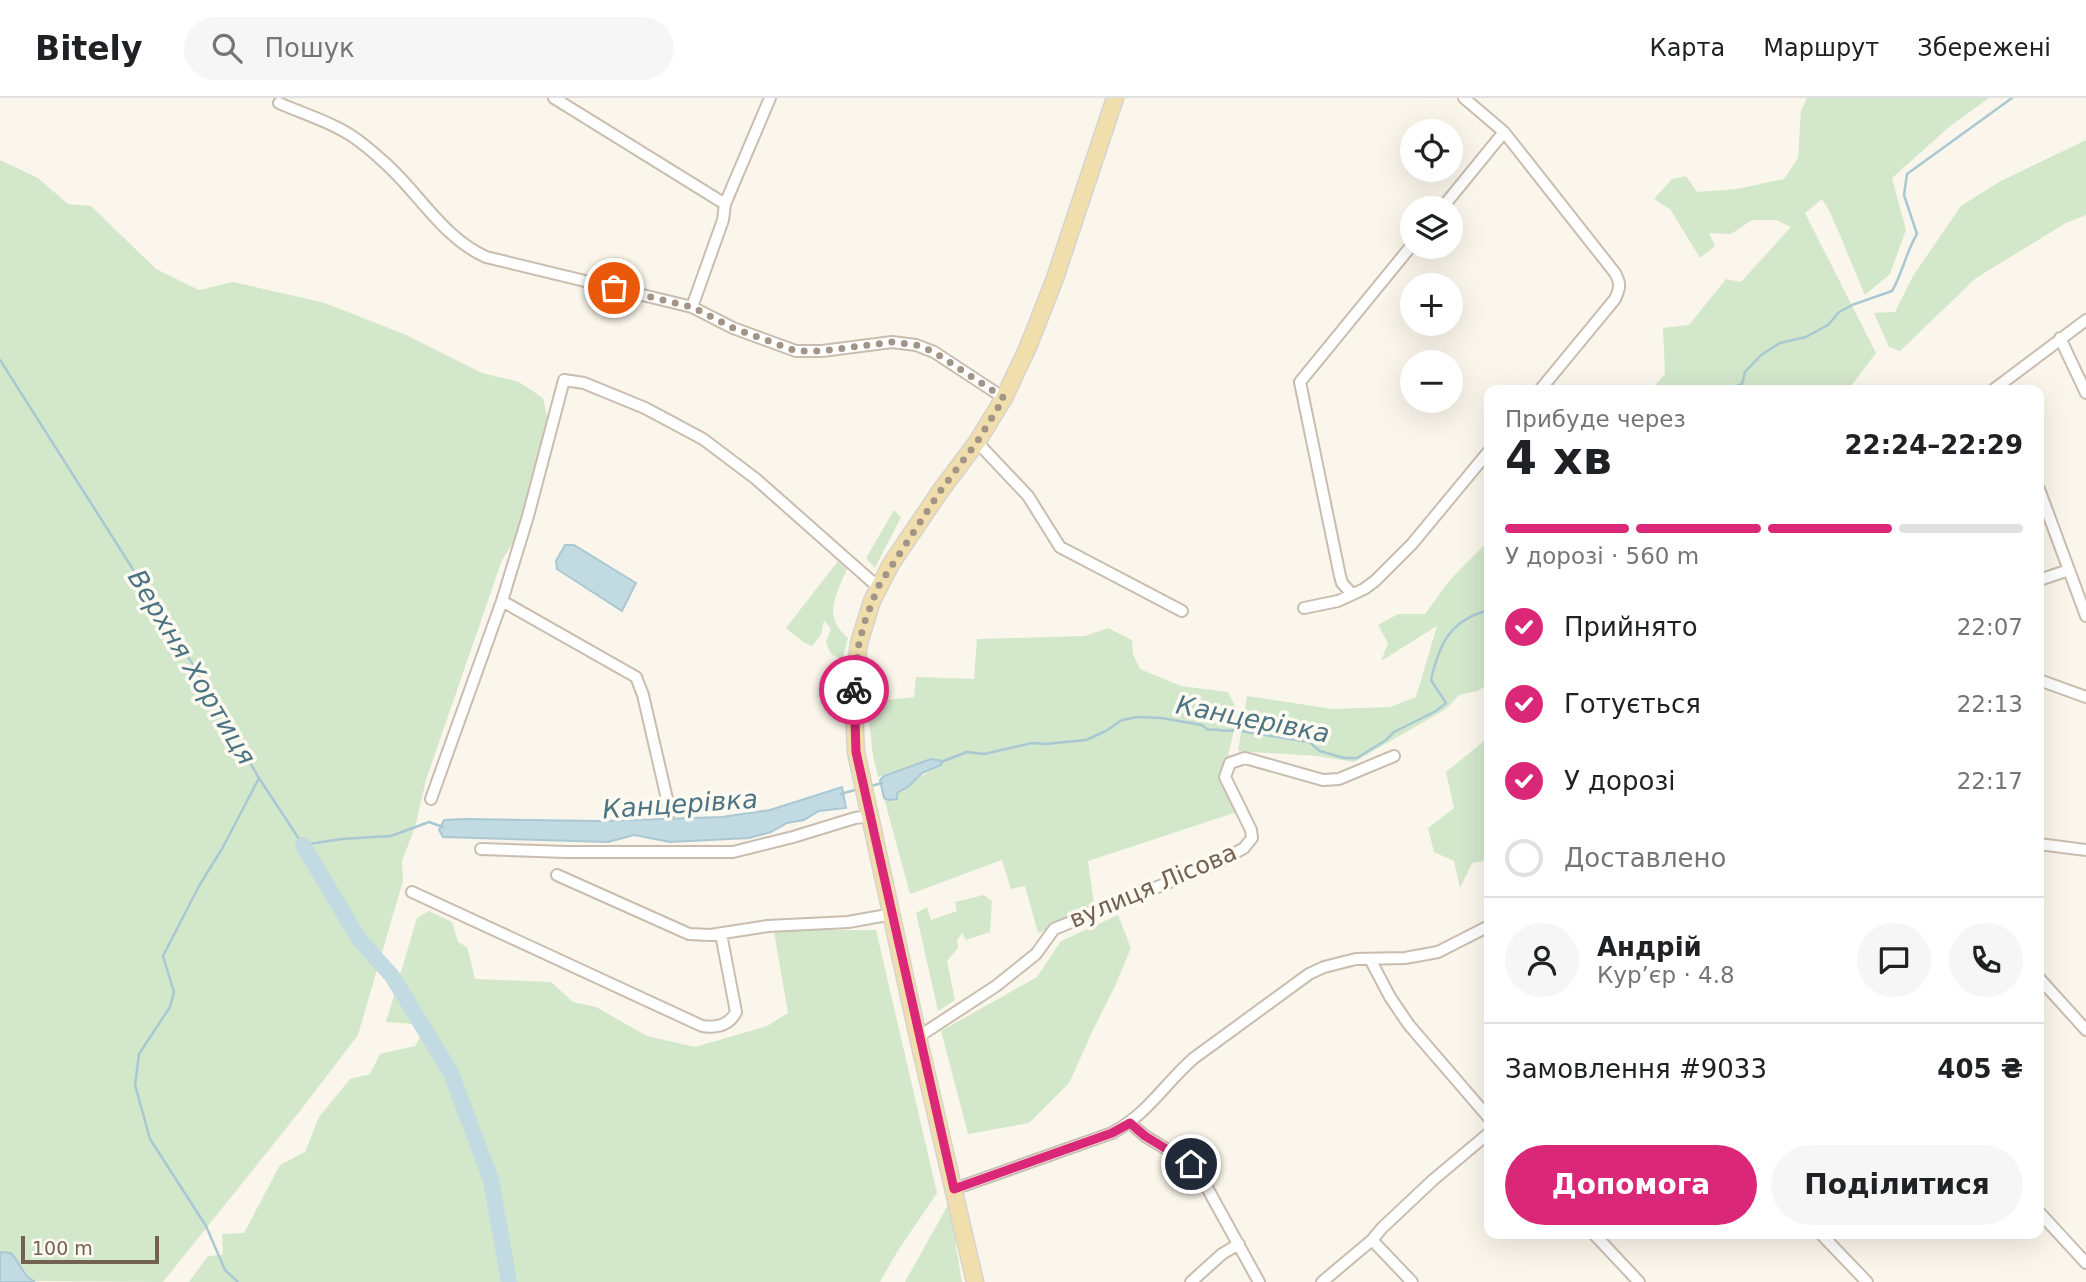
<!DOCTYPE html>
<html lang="uk">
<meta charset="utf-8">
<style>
:root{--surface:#fff;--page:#f6f6f6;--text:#202124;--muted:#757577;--line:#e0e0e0;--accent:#db2777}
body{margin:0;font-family:"DejaVu Sans",sans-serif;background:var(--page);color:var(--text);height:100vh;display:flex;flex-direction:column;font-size:26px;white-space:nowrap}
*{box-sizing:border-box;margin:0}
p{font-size:23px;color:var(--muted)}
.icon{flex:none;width:38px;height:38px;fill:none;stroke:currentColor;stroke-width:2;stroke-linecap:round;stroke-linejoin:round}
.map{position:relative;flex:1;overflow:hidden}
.panel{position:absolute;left:1484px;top:287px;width:560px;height:854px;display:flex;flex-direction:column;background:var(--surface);border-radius:14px;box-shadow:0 7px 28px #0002}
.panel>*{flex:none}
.tools{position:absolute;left:1400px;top:21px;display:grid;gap:14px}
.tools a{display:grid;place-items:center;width:63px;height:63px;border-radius:50%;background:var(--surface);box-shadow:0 7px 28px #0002;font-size:35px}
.scale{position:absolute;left:21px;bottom:18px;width:138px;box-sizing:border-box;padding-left:7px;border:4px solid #736151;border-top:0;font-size:19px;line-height:24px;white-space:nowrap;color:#736151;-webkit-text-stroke:5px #fdfaf2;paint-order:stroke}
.pin{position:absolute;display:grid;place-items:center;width:60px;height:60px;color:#fff;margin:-30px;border:4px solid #fff;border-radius:50%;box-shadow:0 2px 7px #0007}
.courier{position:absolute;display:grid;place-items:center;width:70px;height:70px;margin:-35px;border:5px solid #db2777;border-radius:50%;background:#fff;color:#222;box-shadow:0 2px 9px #0007}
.overview em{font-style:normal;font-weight:700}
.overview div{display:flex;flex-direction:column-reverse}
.overview{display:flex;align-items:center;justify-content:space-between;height:119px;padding:0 21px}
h1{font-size:46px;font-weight:700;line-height:52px}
.bar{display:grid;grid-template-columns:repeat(4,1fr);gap:10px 7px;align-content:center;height:84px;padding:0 21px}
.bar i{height:9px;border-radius:5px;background:var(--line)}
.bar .selected{background:var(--accent)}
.bar p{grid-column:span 4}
.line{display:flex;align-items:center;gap:18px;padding:0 21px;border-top:2px solid var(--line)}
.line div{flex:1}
.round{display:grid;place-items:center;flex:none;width:74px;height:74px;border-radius:37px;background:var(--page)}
ol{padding:0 21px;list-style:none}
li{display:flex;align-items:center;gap:21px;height:77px}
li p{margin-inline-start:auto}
li .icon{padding:7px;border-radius:50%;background:var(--accent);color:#fff;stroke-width:4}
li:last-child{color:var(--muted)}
li i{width:38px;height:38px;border:4px solid var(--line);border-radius:50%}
.action{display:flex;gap:14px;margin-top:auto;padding:14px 21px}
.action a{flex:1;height:80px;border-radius:42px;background:var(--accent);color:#fff;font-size:28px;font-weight:700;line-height:80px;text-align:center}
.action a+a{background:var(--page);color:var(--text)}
header{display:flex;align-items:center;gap:42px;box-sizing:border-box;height:98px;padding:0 35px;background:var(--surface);border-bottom:2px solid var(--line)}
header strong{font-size:33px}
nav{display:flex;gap:38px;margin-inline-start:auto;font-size:24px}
.search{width:490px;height:63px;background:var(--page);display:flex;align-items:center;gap:18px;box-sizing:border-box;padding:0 24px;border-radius:38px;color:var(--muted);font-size:26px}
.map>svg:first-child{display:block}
.green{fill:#d3e7cb}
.water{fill:#c2dae2;stroke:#a9c8d3;stroke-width:2}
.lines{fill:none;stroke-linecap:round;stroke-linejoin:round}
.stream{stroke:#a9c8d3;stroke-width:2.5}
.river{stroke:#c2dae2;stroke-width:16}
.street-casing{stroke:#c9bdaf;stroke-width:14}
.primary-casing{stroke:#d8d3ce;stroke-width:19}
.street{stroke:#fff;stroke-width:10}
.primary{stroke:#f0deac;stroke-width:16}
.done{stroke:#a29587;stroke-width:7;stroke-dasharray:0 12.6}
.route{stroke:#db2777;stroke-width:9}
.labels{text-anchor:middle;stroke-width:7;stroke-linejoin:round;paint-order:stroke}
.street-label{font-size:24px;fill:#736151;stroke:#fdfaf2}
.water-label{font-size:26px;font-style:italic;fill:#4d7483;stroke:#fdfaf2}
</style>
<header>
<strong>Bitely</strong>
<div class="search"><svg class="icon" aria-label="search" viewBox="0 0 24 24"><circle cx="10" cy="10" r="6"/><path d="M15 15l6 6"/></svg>Пошук</div>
<nav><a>Карта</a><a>Маршрут</a><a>Збережені</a></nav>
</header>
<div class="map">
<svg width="2086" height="1184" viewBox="0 0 2086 1184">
<rect width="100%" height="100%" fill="#faf6eb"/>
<!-- green -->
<path class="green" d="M1807,0H1989L1949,29L1892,80L1906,132L1890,176L1865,197L1831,116L1822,101L1805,115L1876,255L1848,292H1651L1665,276L1663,230L1689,227L1726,181L1741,184L1791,129L1776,122H1752L1731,136L1709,135L1715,148L1700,160L1670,111L1654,101L1672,81L1686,78L1697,94L1737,91L1784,81L1798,60L1801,13Z
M2086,42V117L2066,125L1976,180L1900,253L1889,249L1874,215L1895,214L1913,178L1961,108L1999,84Z
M0,62L38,80L68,106L91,108L156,171L199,192L233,184L325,205L406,237L482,275L519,284L543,300L550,333L518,437L502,462L426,682L415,729L402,763L403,783L358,937L300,1013L163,1184L32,1183C23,1175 19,1164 11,1155L0,1154Z
M894,412L901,419L875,470L866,460Z
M1489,442V586L1477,593L1459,597L1446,611L1354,664L1317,658L1238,653L1247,598L1333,611L1390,609L1416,599L1437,528L1381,563L1388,545L1378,527L1398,516H1425L1449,483Z
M838,463L847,471C836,497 822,519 848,540L842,562L831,556L826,544L831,531L824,522L821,537L812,548L803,544L786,530Z
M1108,530L1132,542L1133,556L1140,571L1181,588L1228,594L1238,614L1223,681L1237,714L1088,763L1095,812L1038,835L1025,788L1011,791L1002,762L910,796L884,700C905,690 921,677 941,667L931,661L895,675L878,679L873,658L867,604L914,599L916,579L974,581L977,541L1085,538Z
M1489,639V762L1472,765L1460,790L1454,763L1434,754L1428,730L1454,710L1446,674Z
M984,797L992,803L990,834L966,842L962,835L957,843L958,850L947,863L955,902L938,913L916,815L927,809L931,822L957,813L955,804Z
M429,813L452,824L458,844L467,849L475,881L551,884L573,904L596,909L647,938L695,949L767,928L788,915L774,834L794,832H876L937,1095L897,1154L880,1184H189L208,1158L223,1157L222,1136L244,1135L280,1067L305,1054L319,1019L350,981L370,976L380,956L415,948L420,939L412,926L386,924L417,820Z
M1118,817L1131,850L1115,888L1092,934L1069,985L1029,1025L968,1036L941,933L1037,879L1061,843Z
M948,1107L955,1128L956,1149L962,1184H905Z"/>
<!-- water -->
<path class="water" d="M565,447H574L636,485L622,513L557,471L556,463Z
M931,661L943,663L941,667L922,675L909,688L897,695V701L888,702L884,700L880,682L884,678Z
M842,689L846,710L819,713L804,722L787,725L771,734L749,740L670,744L634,737L608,744L443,739L439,732L444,722L466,721L600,723L722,719L770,712Z
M0,1154L11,1155C20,1165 23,1178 35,1184H0Z"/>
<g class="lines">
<!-- stream -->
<path class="stream" d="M0,262L183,550L259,680L223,749L199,788L163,858L174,894L170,909L139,956L135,987L150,1041L206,1128L225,1172L238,1184
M1725,292L1742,286L1745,274L1761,257L1780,245L1806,239L1828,227L1839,214L1852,207L1892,193C1903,174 1906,154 1917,136L1904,97L1907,76L2012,0
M941,664L967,654L984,656L1032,645L1045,646L1086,642L1106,633L1122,622L1138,619L1161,620L1202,627L1208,632C1217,630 1226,635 1234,632L1309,644L1320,653L1344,660H1357L1386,642L1394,634L1436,613L1446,605L1431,582C1439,546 1450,522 1489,512
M259,680L303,747L341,741L391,738L429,724L443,729
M868,689L882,685
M841,696L858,691"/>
<!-- river -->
<path class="river" d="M303,747L359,841L392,878L451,975L491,1082L509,1184"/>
<defs>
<path id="street" d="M554,0L725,106
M1464,0L1504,34L1615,175C1621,186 1620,190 1615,201L1540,292
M279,5C301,15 326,22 347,35C361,43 373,54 385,65C419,95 443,140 486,159L692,209L733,230L796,253H822L892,244L916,247L934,254L1004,300
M1442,110L1504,34
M692,209L723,122L725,106L770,0
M2060,240L2086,295
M1993,292L2086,222
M977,344L1028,398L1060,449L1182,513
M2039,391L2086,518
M2039,482L2069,472
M1352,496L1342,485L1340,478L1300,284L1412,147
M502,503L636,579L643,597L670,714
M1304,510L1338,503L1364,491L1375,483L1412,446L1489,353
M2039,582L2086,599
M431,701L502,503L528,418L564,282L584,285L645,310L703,341L756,381L878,489
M2039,746L2086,752
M481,751L566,754H733L793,739L855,720L870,718
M557,777L689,836L710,837L768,828L848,824L893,816
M412,794L702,928C716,930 729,928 736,914L721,836
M1370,861L1390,899L1409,927L1489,1020
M2039,880L2086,932
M918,939L996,888L1036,856L1054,831L1219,764L1244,750L1252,740L1251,732L1225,679L1230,665L1245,660L1323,682L1339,681L1394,658
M1130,1025L1145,1038L1191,1066L1199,1075L1259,1184
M954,1091L1112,1035C1149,1015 1164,986 1194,960L1309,876L1324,869L1356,861L1405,860L1438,854L1489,828
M2039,1114L2086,1165
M1594,1136L1639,1184
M1821,1136L1867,1184
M1372,1142L1412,1184
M1191,1184L1222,1156L1239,1146
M1322,1184L1372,1142L1382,1130L1433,1082L1489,1035"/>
<path id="primary" d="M975,1184L918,939L856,654L853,594L859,545L872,503L891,466L941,392L977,344L1004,300L1028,249L1054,183L1115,0"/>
</defs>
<!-- street casing -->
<use href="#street" class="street-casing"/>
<!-- primary casing -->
<use href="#primary" class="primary-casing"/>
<!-- street -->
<use href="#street" class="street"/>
<!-- primary -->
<use href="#primary" class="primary"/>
</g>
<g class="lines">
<!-- done -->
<path class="done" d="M614,190L692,209L733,230L796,253H822L892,244L916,247L934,254L1004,300L977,344L941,392L878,489L865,523L859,545L854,592"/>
<!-- route -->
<path class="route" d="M854,592L856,654L954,1091L1112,1035L1130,1025L1145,1038L1191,1066"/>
</g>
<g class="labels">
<!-- street labels -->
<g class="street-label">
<text transform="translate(1153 788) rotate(-23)" y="8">вулиця Лісова</text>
</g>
<!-- water labels -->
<g class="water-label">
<text transform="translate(192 569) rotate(59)" y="9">Верхня Хортиця</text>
<text transform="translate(1253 621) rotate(11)" y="9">Канцерівка</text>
<text transform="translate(680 706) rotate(-4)" y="9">Канцерівка</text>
</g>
</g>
</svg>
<div class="tools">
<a><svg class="icon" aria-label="locate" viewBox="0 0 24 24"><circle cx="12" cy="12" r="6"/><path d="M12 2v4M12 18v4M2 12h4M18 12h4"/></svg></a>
<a><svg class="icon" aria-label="layers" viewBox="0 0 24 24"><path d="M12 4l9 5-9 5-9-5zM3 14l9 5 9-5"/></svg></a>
<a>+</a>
<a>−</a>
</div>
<div class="scale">100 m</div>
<div class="pin" style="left:614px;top:190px;background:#ea580c"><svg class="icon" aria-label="bag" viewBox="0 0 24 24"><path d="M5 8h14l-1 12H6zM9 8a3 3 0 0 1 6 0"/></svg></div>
<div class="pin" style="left:1191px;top:1066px;background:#1f2937"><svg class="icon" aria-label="home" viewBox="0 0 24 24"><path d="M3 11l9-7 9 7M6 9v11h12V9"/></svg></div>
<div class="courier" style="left:854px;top:592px"><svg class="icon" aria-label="bike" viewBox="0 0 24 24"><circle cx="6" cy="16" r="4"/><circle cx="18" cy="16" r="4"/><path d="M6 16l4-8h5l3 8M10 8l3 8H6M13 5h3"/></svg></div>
<section class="panel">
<div class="overview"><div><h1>4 хв</h1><p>Прибуде через</p></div><em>22:24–22:29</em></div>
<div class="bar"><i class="selected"></i><i class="selected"></i><i class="selected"></i><i></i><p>У дорозі · 560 m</p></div>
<ol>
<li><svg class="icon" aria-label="check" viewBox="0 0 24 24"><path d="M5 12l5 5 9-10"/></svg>Прийнято<p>22:07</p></li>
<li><svg class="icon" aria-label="check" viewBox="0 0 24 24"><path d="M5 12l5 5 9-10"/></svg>Готується<p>22:13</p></li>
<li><svg class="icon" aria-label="check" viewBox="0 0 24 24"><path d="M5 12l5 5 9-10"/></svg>У дорозі<p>22:17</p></li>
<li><i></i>Доставлено</li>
</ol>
<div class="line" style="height:126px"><a class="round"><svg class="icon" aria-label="person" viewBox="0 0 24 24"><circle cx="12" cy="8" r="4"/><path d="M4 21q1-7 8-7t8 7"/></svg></a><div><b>Андрій</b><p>Кур’єр · 4.8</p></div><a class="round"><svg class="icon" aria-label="chat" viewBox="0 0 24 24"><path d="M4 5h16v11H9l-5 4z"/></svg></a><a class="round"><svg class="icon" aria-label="phone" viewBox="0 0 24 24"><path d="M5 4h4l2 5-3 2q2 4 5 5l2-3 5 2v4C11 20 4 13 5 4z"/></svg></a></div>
<div class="line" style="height:91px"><div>Замовлення #9033</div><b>405 ₴</b></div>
<div class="action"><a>Допомога</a><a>Поділитися</a></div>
</section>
</div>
